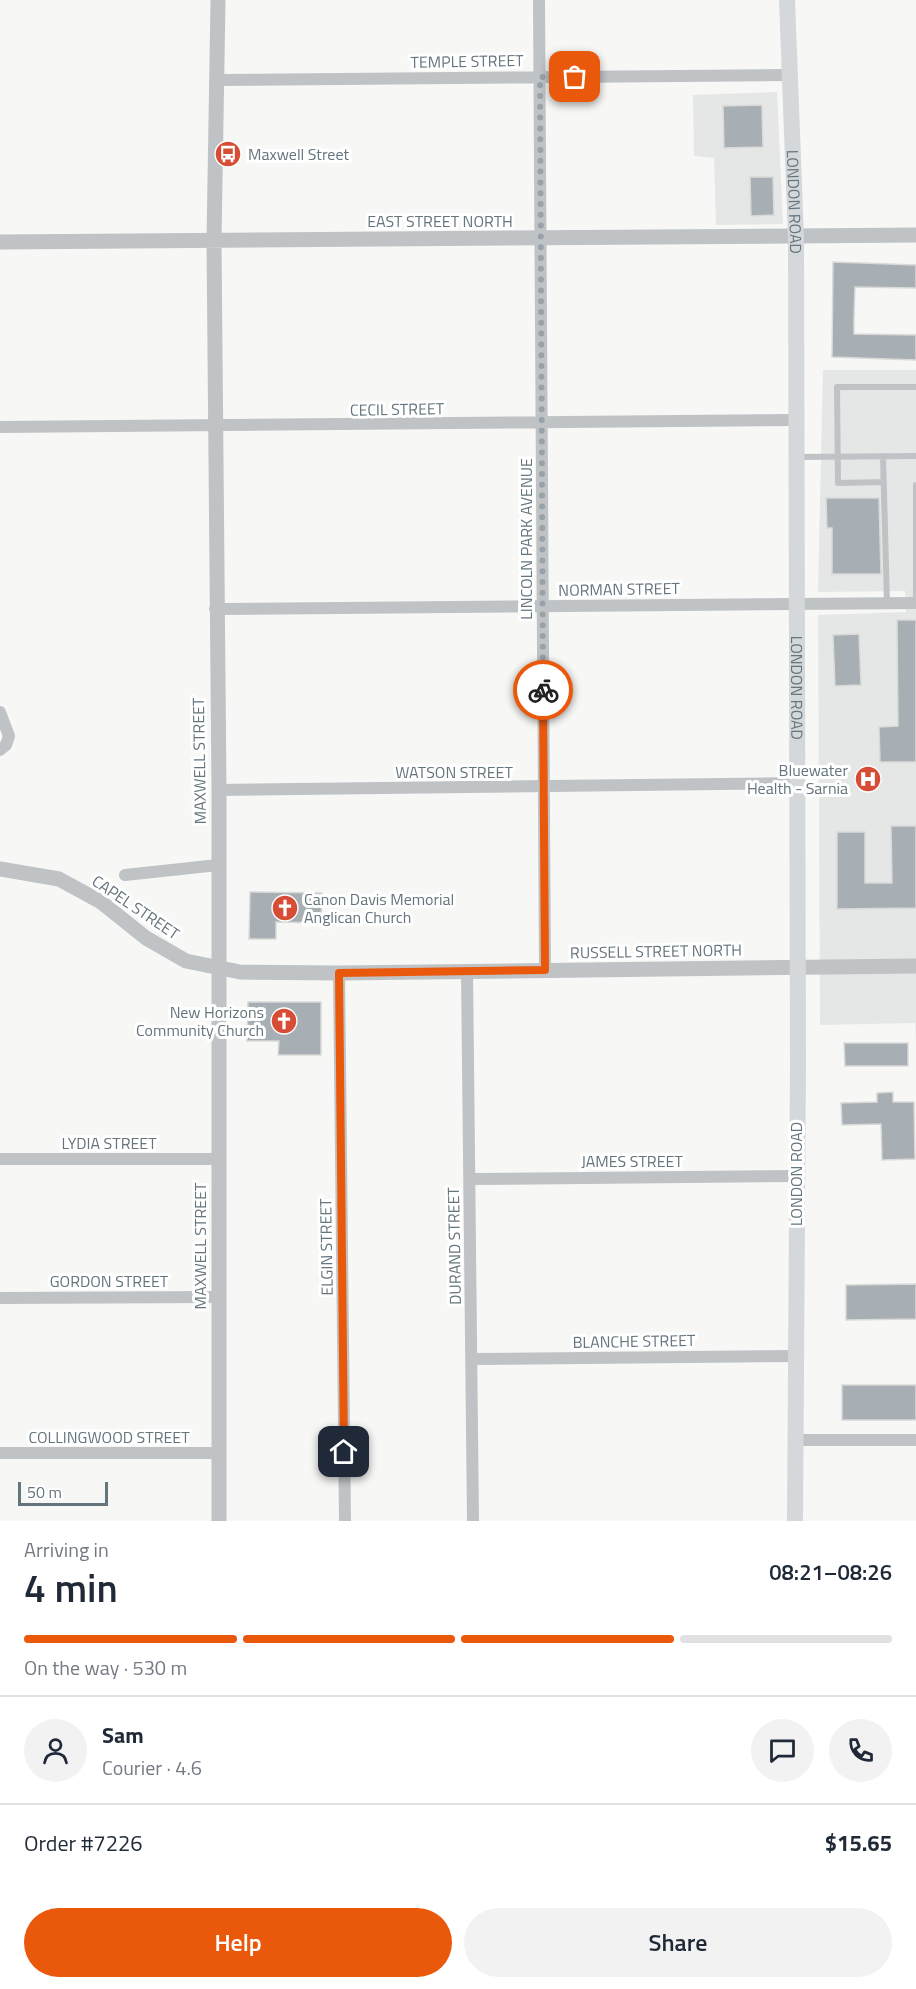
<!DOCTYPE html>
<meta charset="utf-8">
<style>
:root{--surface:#fff;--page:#f2f2f3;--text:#1f2937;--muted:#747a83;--line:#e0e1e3;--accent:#ea580c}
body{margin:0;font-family:"Titillium Web",sans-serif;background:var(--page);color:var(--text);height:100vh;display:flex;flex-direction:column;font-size:22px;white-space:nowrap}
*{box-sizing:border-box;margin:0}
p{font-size:20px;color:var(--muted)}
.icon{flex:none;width:33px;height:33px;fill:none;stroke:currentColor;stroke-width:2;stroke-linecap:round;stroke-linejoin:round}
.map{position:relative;height:1521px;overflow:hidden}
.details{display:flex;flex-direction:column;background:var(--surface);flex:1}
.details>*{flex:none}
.scale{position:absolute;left:18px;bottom:15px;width:90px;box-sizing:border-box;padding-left:6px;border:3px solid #65757e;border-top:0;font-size:16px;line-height:21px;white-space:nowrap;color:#65757e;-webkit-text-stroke:4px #fff;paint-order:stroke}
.pin{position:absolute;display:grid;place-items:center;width:51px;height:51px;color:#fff;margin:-26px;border-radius:12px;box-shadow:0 3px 9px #0006}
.courier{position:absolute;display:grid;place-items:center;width:60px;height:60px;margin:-30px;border:4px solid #ea580c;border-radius:50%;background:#fff;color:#222;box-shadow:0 2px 8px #0007}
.summary em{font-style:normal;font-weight:600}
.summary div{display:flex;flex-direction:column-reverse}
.summary{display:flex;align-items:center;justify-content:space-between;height:102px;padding:0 24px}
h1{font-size:39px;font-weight:600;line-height:45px}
.bar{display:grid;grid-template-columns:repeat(4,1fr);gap:9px 6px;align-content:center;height:72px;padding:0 24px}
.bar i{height:8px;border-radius:4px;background:var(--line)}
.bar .on{background:var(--accent)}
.bar p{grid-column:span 4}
.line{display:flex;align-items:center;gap:15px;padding:0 24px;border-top:2px solid var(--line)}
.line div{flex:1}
.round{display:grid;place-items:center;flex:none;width:63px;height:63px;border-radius:32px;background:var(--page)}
.action{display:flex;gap:12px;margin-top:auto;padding:12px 24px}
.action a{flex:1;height:69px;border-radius:36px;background:var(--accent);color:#fff;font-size:24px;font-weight:600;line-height:69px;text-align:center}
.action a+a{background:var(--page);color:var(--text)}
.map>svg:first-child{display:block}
.built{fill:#e5e7e6}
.building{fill:#a7afb4;stroke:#d9d9d7;stroke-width:1.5}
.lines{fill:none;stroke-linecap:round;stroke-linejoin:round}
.service{stroke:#bfc3c6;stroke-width:6}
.minor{stroke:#bfc3c6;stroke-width:12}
.tertiary{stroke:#bfc3c6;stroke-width:15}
.secondary{stroke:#d4d8db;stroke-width:16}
.done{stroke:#98a2a8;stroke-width:6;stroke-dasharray:0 10.8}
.route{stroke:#ea580c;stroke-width:8}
.labels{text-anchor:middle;stroke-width:6;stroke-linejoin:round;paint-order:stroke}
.street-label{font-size:16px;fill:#65757e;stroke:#fff}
.poi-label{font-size:16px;fill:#65757e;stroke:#fff;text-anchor:start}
</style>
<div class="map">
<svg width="916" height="1521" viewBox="0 0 916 1521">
<rect width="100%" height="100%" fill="#f7f7f5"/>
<!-- built -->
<path class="built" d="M777,92L783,224L716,225L714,158L694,156L693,95Z
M823,370H916V1043L915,1023L820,1025L818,615L906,612L905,591L818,592Z"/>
<!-- building -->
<path class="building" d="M762,105L763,147L724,148L723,106Z
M750,177H773L774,215L751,216Z
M833,262L916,265V288L855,287L854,319V334L916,335V360L832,357Z
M826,498H879L881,574H832V528H827Z
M897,620H916V762H880L879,727L898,726Z
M859,634L861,685L835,686L833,635Z
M891,826H916V908L837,909V832H865V883H892Z
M250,892L322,893L321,923L276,922V939H249Z
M248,1002H321V1055H278L279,1041H247Z
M844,1043H908V1066H845Z
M893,1092V1102H914L915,1159L882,1160L881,1124L842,1125L841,1103L877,1102V1093Z
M916,1284V1319L846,1320V1285Z
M842,1385H916V1420H842Z"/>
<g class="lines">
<!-- service -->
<path class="service" d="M883,456L887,603
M799,457L916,456
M884,482L838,483L837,387H916
M916,603V485"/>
<!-- minor -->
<path class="minor" d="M539,0L545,970
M217,80L788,75
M0,427L795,420
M215,609L916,603
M0,712L9,736L6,745L0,750
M219,790L797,783
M125,875L218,865
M467,971L473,1521
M339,973L345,1521
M0,1159H218
M470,1179L795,1176
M0,1298L218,1297
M472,1359L797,1356
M797,1440H916
M0,1453H219"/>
<!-- tertiary -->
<path class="tertiary" d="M218,0L214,241L219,790V1521
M0,242L916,235
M0,869L59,879L101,902L146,938L186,961L240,972L339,973L916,966"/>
<!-- secondary -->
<path class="secondary" id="s1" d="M787,0L796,238L798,1065L795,1521"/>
</g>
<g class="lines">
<!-- done -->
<path class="done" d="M543,690L540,77H575"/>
<!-- route -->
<path class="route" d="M344,1452L339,973L545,970L543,690"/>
</g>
<!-- icons -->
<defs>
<symbol id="bus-disc" viewBox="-11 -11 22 22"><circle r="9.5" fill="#d74c35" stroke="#fff"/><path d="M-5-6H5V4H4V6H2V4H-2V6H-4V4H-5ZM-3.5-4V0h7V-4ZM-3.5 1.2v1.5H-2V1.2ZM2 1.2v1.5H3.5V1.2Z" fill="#fff"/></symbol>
<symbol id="hospital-disc" viewBox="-11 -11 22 22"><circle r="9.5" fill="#d74c35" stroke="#fff"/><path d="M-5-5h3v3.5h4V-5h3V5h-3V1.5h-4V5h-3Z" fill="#fff"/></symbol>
<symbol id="church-disc" viewBox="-11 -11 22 22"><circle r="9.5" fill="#d74c35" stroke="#fff"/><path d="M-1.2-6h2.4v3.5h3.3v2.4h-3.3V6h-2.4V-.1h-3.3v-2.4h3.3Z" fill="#fff"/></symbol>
</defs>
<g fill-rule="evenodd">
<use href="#bus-disc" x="213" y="139" width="30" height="30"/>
<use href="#hospital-disc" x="853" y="764" width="30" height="30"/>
<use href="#church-disc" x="270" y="893" width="30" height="30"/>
<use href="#church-disc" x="269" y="1006" width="30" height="30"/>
</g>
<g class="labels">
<!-- street labels -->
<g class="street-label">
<text transform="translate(467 61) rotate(-1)" y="6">TEMPLE STREET</text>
<text dy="6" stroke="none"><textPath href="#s1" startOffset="202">LONDON ROAD</textPath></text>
<text x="440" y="227">EAST STREET NORTH</text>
<text transform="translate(397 409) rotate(-1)" y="6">CECIL STREET</text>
<text transform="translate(526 539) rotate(-90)" y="6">LINCOLN PARK AVENUE</text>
<text transform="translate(619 589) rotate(-1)" y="6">NORMAN STREET</text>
<text dy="6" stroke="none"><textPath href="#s1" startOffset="688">LONDON ROAD</textPath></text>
<text transform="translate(199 761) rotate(-91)" y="6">MAXWELL STREET</text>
<text x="454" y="778">WATSON STREET</text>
<text transform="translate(136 907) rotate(34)" y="6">CAPEL STREET</text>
<text transform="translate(656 951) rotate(-1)" y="6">RUSSELL STREET NORTH</text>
<text x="109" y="1149">LYDIA STREET</text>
<text x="632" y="1167">JAMES STREET</text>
<text transform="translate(796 1174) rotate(-90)" y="6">LONDON ROAD</text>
<text transform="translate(200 1246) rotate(-90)" y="6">MAXWELL STREET</text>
<text transform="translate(454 1246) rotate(-91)" y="6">DURAND STREET</text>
<text transform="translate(326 1247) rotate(-91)" y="6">ELGIN STREET</text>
<text x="109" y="1287">GORDON STREET</text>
<text transform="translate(634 1341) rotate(-1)" y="6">BLANCHE STREET</text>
<text x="109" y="1443">COLLINGWOOD STREET</text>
</g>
<!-- poi labels -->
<g class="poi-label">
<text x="248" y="160">Maxwell Street</text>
<text x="848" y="776" text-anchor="end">Bluewater<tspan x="848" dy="18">Health - Sarnia</tspan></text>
<text x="304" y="905">Canon Davis Memorial<tspan x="304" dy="18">Anglican Church</tspan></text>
<text x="264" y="1018" text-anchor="end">New Horizons<tspan x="264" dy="18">Community Church</tspan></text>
</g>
</g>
</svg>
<div class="scale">50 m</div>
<div class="pin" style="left:575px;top:77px;background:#ea580c"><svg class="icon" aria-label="bag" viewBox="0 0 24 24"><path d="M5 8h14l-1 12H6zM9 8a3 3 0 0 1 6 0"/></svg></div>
<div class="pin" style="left:344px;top:1452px;background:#1f2937"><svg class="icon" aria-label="home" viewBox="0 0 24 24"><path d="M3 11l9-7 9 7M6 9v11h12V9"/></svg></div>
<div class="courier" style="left:543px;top:690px"><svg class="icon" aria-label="bike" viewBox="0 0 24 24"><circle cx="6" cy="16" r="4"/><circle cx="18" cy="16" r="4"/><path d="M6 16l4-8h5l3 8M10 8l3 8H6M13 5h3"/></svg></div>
</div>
<section class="details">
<div class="summary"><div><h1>4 min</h1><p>Arriving in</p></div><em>08:21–08:26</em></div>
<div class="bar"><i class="on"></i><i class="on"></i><i class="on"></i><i></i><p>On the way · 530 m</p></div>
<div class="line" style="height:108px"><a class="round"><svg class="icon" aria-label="person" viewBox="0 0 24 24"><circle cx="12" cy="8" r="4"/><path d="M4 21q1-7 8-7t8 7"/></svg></a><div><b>Sam</b><p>Courier · 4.6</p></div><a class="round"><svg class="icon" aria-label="chat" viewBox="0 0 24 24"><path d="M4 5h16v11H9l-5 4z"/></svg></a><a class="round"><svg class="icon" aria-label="phone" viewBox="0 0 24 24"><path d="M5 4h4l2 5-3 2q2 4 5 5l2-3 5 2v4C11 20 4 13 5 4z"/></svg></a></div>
<div class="line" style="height:78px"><div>Order #7226</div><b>$15.65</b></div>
<div class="action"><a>Help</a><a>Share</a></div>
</section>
